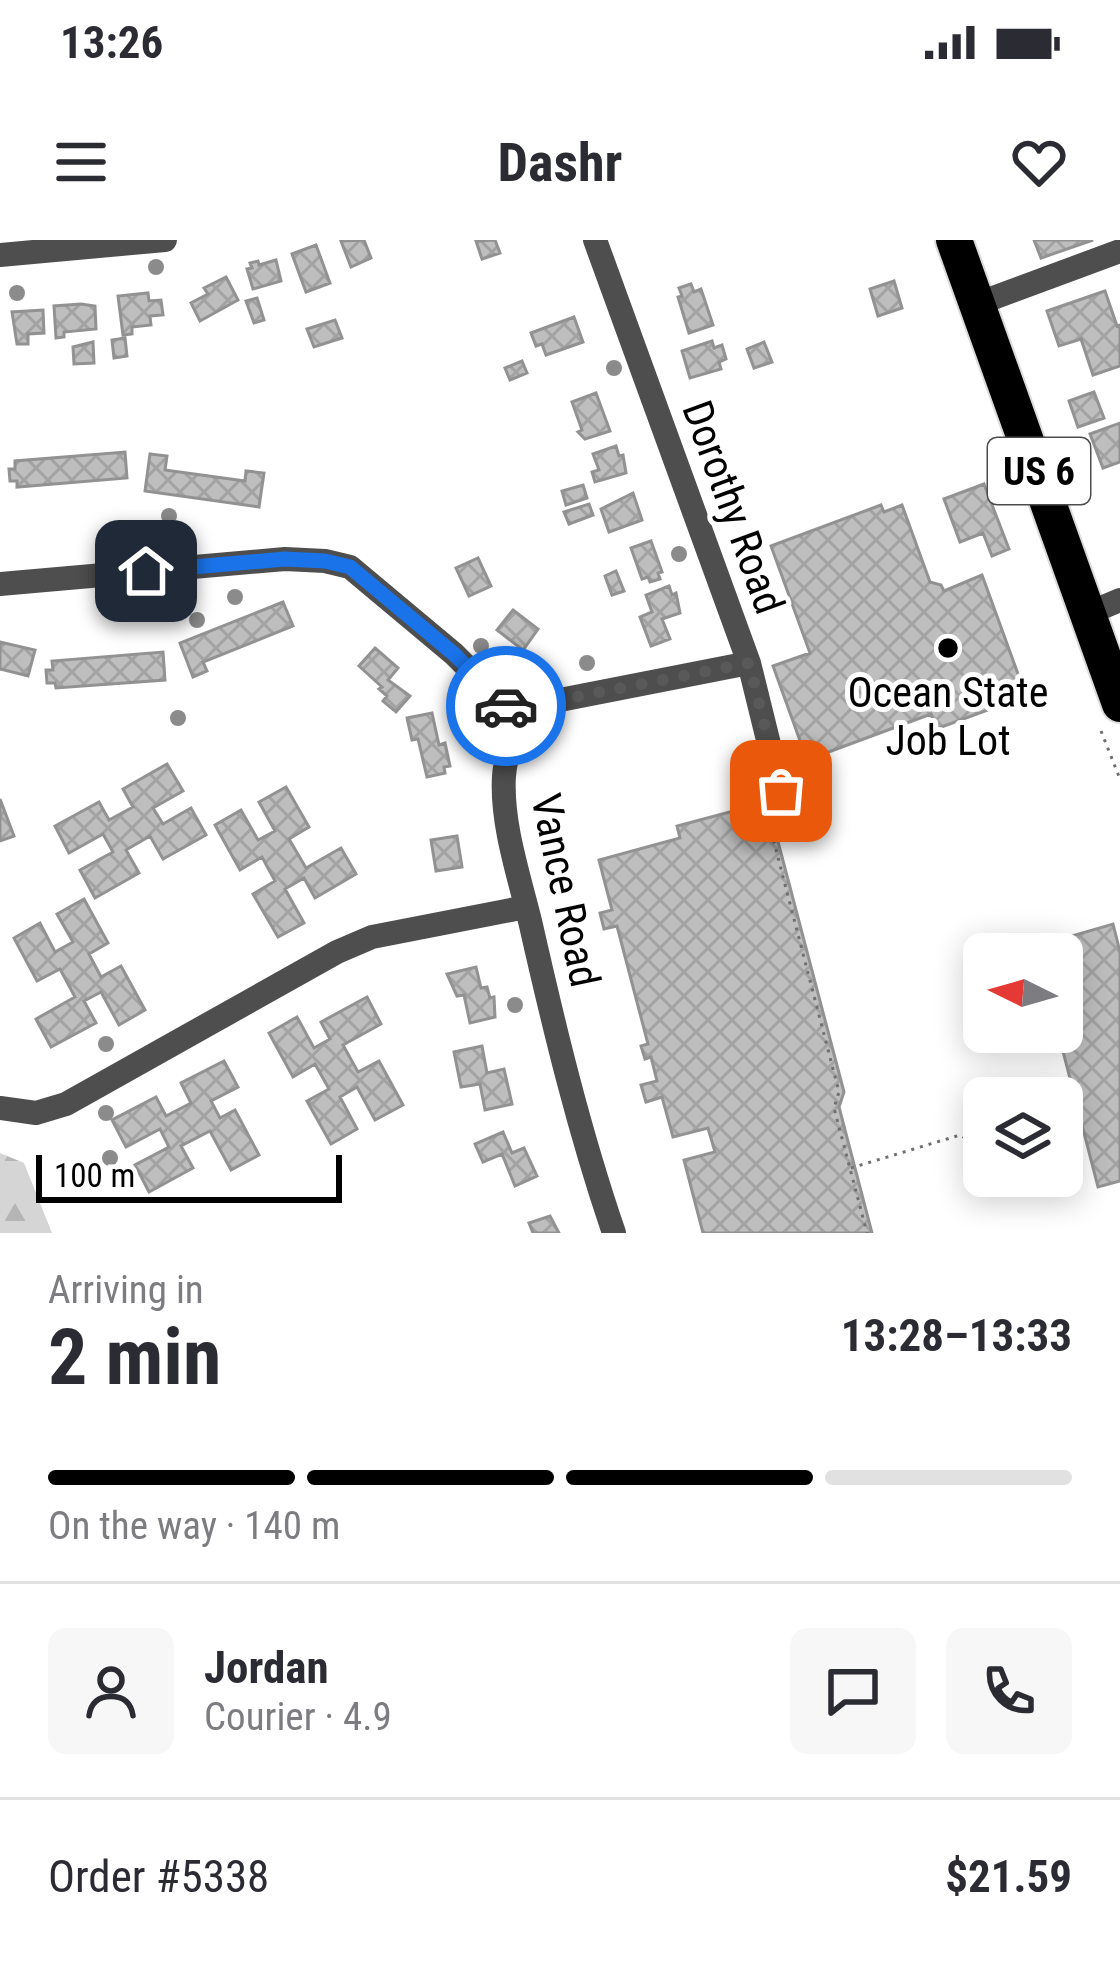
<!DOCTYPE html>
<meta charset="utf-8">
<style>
:root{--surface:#fff;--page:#f7f7f7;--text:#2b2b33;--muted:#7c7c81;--line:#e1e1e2;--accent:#000}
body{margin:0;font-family:"Roboto Condensed",sans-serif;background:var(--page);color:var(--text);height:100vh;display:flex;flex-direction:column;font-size:45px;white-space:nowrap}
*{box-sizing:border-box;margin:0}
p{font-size:39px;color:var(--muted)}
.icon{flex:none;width:66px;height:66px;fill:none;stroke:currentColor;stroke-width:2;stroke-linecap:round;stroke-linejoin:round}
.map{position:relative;height:993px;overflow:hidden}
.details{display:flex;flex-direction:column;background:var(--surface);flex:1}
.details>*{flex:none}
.needle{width:78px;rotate:275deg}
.fabs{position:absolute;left:963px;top:693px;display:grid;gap:24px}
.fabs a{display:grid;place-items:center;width:120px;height:120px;border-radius:18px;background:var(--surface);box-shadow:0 6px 30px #0003;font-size:60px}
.scale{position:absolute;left:36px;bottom:30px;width:306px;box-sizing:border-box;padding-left:12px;border:6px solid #000;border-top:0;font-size:33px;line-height:42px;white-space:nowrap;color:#000;-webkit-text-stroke:9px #fff;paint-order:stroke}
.pin{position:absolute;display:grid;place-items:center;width:102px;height:102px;color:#fff;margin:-51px;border-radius:24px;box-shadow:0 6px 18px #0006}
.courier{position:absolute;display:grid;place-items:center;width:120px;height:120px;margin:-60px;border:9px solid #1a73e8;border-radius:50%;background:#fff;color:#222;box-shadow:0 3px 15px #0007}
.headline em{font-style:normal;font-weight:700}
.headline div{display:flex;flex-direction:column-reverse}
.headline{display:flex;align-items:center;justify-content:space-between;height:204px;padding:0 48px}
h1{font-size:78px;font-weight:700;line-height:90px}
.bar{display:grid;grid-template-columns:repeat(4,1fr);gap:18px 12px;align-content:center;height:144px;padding:0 48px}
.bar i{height:15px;border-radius:9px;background:var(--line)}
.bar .on{background:var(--accent)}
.bar p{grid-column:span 4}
.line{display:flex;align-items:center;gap:30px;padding:0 48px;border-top:3px solid var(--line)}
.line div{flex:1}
.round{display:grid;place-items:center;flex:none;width:126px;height:126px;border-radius:18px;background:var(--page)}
.status{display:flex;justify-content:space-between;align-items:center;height:84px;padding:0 60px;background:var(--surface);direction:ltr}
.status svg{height:33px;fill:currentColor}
header{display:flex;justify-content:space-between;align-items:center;height:156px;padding:0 48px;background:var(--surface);font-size:54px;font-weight:700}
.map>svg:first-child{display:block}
.forest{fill:url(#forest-firs)}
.building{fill:url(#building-cross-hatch);stroke:#929292;stroke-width:3}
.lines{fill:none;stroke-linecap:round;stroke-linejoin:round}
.highway-casing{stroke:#dbdbdb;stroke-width:40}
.path{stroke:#707070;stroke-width:3;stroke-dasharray:3 6;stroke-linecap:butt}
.street{stroke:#4e4e4e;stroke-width:24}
.highway{stroke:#000;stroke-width:36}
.tree{fill:#8b8b8b}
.done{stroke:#595959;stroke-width:12;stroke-dasharray:0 21.6}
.route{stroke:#1a73e8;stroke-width:15}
.poi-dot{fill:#000;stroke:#fff;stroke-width:4.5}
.labels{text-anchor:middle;stroke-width:10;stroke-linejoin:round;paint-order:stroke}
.shield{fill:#fff;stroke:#4c4c4c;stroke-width:3}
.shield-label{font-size:39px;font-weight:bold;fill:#000}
.street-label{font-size:42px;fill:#000;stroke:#fff}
.poi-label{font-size:42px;fill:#000;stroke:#fff}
</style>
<div class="status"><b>13:26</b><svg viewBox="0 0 49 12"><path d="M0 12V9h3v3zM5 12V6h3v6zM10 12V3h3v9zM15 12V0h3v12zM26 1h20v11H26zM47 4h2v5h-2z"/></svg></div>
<header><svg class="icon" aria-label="menu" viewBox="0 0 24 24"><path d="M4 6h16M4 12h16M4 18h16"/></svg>Dashr<svg class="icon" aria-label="heart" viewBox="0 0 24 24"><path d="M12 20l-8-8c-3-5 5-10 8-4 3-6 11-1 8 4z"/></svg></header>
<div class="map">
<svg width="1120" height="993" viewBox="0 0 1120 993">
<defs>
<pattern id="forest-firs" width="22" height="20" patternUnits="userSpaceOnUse" patternTransform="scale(3)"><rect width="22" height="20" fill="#d5d5d5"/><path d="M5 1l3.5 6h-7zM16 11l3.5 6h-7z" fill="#b5b5b5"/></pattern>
<pattern id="building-cross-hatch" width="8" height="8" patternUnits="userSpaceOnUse" patternTransform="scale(3)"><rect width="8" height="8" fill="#bebebe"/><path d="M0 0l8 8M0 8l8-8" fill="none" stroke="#a2a2a2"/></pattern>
</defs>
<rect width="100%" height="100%" fill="#fff"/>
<!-- forest -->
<path class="forest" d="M0,913L24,923L52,993H0Z"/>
<!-- building -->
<path class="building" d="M364,0L371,18L351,27L341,1Z
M495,0L500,13L482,19L476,1Z
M1034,0H1093L1041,18Z
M316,5L330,43L306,52L292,14Z
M276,20L281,41L253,49L247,29L252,28L250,23L258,21L259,25Z
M226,37L238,60L200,81L191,63L208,54L204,48Z
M894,41L902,68L878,76L870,49Z
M691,44L694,52L701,49L713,85L689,93L678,57L682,56L679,48Z
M1105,51L1117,86L1120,85V126L1093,135L1081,99L1059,106L1047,71Z
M148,53L149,61L161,60L163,75L150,76L151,85L132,87V94L123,95L118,56Z
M257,58L264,80L254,83L246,61Z
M81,64L95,66L96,89L64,92V97L56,98L54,66Z
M43,70L44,93L28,94V104H17L12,72Z
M574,77L583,102L546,115L542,104L536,106L531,93Z
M335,80L342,98L314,107L307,89Z
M125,98L127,116L114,118L112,100Z
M712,101L714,108L722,105L726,119L719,122L721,129L690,138L682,111Z
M93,102L94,123L74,124L73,107Z
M764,102L772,122L754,128L747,109Z
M522,121L527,133L510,140L505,128Z
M1094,152L1104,178L1078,187L1069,161Z
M596,153L610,191L585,199L578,192L582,190L572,162Z
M1120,183V222L1103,228L1090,194Z
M616,206L619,216L623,215L626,233L595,242L592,232L599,230L593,214Z
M125,212L127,238L17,247V241H10L9,229H15V221Z
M150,214L167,216L165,230L245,241L246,231L264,233L259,267L145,251Z
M984,244L1009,309L992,316L983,293L960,302L944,259Z
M583,245L587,258L566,265L562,251Z
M633,253L642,280L609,292L601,269Z
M589,264L593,275L569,284L564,272Z
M881,265L884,272L902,265L930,342L941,345L944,351L982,335L1026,456L936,489L931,474L807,520L773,426L810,413L771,306Z
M651,301L662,332L658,333L660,339L650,342L648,337L642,339L631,308Z
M478,318L491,346L469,356L456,328Z
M616,331L624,351L612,355L605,336Z
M669,346L672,355L676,353L680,373L662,379L670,399L651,406L640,377L652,372L646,355Z
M283,362L293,386L203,422L207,431L193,437L180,403Z
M513,370L538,389L523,410L497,390Z
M0,402L35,410L28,436L0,429Z
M375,408L398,428L388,440L410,456L396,472L383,461L387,456L379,449L382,447L359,426Z
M163,412L165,440L56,448L55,443H47L46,430H53L52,421Z
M432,473L439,505L445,503L450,526L444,527L445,533L427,537L418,499L412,500L407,478Z
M167,524L183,551L153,568L163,584L191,568L206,595L163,619L150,596L126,610L139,633L95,658L80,630L113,612L103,594L69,613L55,586L99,562L109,580L133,567L123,549Z
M286,547L309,587L289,599L306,628L341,608L356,634L315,658L304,638L285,649L304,683L278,697L253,654L275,641L262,617L240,630L215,585L241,570L258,600L275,591L259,562Z
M0,559L14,596L0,601Z
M757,561L762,577L771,575L844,852L839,867L872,993H703L684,920L715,912L708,888L673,897L662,857L646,862L641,845L657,841L651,817L645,819L641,806L648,804L617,686L604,689L600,673L612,670L599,620L680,598L677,586L741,569V565Z
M457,596L462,627L436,631L431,600Z
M84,659L108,703L89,714L101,737L121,726L145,770L119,785L101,752L84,761L96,783L51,807L36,779L75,757L60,729L37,741L14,698L40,683L55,712L73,702L57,674Z
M1113,684L1120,712V941L1098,947L1058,792H1062V714H1039L1037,706Z
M476,727L481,748L487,747L490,758L494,757L495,777L470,783L464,755L457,756L447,734Z
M367,757L381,784L343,805L358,832L379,821L403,865L375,880L357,847L340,857L357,889L331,904L307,861L329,849L315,824L293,837L269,793L297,777L314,808L330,799L321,782Z
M482,806L487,833L504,829L512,864L485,870L480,844L461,847L454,812Z
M224,821L238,847L211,861L220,878L235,870L259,915L231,930L210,891L181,906L193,928L149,952L135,925L169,907L160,889L126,907L112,880L156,857L166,876L191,863L181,843Z
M503,892L512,913L524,908L537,936L515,946L502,914L483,922L475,904Z
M550,976L559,993H533L529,983Z"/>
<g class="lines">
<defs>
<path id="highway" d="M954,0L1120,464"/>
</defs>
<!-- highway casing -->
<use href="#highway" class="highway-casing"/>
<!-- path -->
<path class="path" d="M1101,491L1120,539
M769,583L839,852L834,868L867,993
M1062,872L1077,868
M851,928L960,895L972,902L984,899"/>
<!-- street -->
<path class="street" d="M595,0L749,423L784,565
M0,15L165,0
M977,64L1120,11
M0,344L285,319L325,321L350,327L454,414L523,483
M1089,373L1120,360
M0,868L36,873L66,864L337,712L372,697L526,667
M614,993C579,891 554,787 530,681C519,636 501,583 504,536C507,499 526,473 560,460L749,423"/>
<!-- highway -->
<use href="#highway" class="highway"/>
</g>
<!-- trees -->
<g class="tree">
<circle cx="156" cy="27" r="8"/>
<circle cx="17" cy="53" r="8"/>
<circle cx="614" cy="128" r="8"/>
<circle cx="704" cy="212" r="8"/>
<circle cx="169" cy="276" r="8"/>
<circle cx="679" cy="314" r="8"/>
<circle cx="235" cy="357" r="8"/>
<circle cx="197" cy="380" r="8"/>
<circle cx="481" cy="406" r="8"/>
<circle cx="587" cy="423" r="8"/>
<circle cx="513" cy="437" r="8"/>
<circle cx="178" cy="478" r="8"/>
<circle cx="515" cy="765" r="8"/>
<circle cx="106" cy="804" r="8"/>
<circle cx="106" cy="873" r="8"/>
<circle cx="110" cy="918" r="8"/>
</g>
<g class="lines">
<!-- done -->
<path class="done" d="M506,466L523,483L541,468L560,460L749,423L781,551"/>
<!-- route -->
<path class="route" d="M146,331L285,319L325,321L350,327L454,414L506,466"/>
</g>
<!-- markers -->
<circle class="poi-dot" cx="948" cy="408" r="12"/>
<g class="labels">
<!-- shield labels -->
<rect class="shield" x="988" y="198" width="102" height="66" rx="9"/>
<g class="shield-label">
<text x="1039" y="245">US 6</text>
</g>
<!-- street labels -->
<g class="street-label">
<text transform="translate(734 267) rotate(70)" y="15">Dorothy Road</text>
<text transform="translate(566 650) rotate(78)" y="15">Vance Road</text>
</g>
<!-- poi labels -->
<g class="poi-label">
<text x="948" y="467">Ocean State<tspan x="948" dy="48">Job Lot</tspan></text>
</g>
</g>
</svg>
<div class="fabs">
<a><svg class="needle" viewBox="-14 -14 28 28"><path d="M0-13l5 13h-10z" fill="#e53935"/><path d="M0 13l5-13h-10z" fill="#7c7c81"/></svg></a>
<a><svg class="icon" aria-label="layers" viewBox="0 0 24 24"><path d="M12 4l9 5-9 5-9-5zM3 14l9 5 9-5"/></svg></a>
</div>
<div class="scale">100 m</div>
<div class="pin" style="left:781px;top:551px;background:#ea580c"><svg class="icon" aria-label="bag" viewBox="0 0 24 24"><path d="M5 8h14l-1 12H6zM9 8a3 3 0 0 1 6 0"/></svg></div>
<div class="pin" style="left:146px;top:331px;background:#1f2937"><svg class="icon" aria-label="home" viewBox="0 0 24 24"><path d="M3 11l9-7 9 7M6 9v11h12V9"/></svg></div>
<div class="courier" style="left:506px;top:466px"><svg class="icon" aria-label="car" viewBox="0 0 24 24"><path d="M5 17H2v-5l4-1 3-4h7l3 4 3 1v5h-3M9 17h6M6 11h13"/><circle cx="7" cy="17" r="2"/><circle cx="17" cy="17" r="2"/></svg></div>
</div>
<section class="details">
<div class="headline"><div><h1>2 min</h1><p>Arriving in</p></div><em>13:28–13:33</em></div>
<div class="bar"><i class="on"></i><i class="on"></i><i class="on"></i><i></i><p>On the way · 140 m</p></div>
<div class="line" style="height:216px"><a class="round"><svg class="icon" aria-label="person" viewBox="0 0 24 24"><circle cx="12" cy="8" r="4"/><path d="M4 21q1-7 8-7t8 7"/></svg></a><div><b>Jordan</b><p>Courier · 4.9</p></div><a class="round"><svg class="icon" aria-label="chat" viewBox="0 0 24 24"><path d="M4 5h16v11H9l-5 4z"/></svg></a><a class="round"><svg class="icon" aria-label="phone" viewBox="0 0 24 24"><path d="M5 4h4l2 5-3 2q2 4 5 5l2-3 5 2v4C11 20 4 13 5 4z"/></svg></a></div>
<div class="line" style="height:156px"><div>Order #5338</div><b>$21.59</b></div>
</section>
